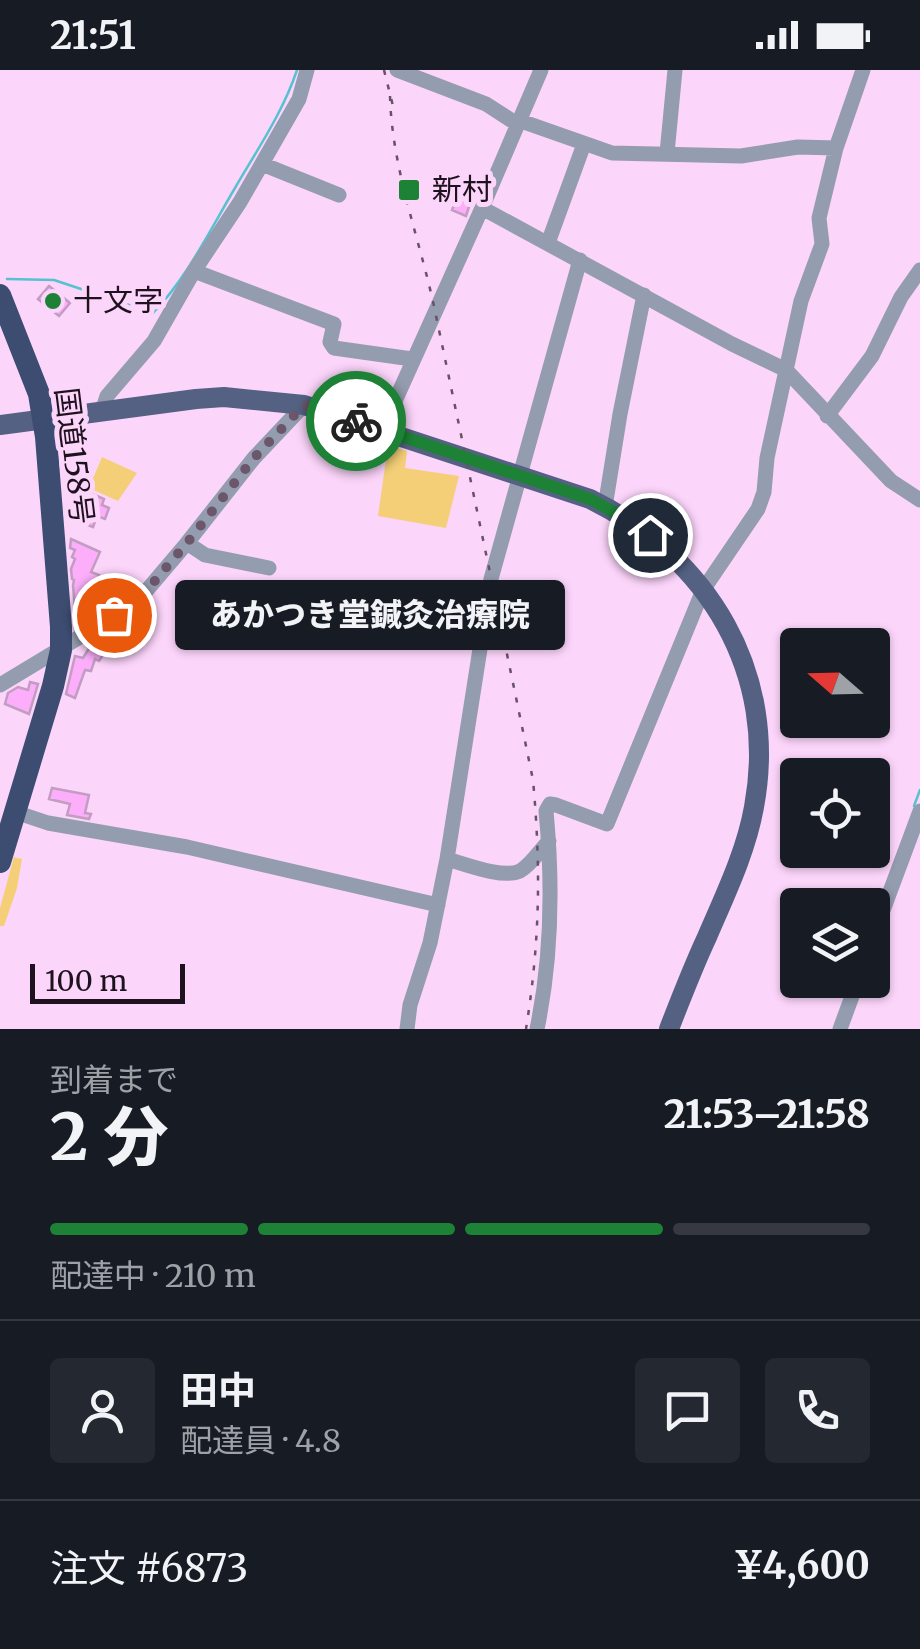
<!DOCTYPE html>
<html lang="ja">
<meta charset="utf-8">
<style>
:root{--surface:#171b24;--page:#242831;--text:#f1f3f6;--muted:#9ea1a6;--line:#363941;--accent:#1d8236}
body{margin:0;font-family:Merriweather,"Noto Sans JP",serif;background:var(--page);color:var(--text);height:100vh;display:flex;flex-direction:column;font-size:38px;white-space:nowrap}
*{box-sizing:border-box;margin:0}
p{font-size:32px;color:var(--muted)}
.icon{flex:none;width:55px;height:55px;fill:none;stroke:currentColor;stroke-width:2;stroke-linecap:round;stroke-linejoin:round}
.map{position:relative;height:959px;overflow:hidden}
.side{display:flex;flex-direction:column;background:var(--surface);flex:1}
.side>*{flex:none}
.needle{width:65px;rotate:290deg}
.fabs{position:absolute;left:780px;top:558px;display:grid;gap:20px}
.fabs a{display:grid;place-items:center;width:110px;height:110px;border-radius:10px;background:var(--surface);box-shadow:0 2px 8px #0004;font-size:50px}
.scale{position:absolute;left:30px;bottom:25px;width:155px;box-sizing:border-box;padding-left:10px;border:5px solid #1f121f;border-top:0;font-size:28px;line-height:35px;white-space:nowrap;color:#1f121f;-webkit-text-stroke:8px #fcd5fb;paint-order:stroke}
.pin{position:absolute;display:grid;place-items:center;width:85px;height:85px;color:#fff;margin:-42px;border:5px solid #fff;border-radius:50%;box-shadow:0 2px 10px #0007}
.courier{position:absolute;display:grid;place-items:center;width:100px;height:100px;margin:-50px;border:8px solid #1d8236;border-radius:50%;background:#fff;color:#222;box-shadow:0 2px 12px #0007}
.bubble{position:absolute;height:70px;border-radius:10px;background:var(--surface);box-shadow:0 2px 8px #0004;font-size:32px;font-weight:800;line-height:70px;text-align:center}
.summary em{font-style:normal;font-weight:800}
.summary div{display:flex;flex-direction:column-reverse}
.summary{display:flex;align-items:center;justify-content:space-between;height:170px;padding:0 50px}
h1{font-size:65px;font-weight:800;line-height:75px}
.bar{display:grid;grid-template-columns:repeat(4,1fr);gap:15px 10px;align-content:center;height:120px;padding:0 50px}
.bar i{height:12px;border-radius:8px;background:var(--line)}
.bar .on{background:var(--accent)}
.bar p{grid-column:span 4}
.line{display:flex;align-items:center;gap:25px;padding:0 50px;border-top:2px solid var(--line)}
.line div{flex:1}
.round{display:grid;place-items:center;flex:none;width:105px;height:105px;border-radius:10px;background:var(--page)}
.status{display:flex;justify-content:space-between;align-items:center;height:70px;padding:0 50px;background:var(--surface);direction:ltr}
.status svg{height:28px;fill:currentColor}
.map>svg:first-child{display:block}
.green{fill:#f4cf78}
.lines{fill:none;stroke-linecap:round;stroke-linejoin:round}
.stream{stroke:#56c2d0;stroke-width:2.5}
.building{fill:#fcaefb;stroke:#c29dc1;stroke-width:2.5}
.minor{stroke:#949caf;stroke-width:15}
.major{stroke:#546182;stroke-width:20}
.highway{stroke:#3d4c71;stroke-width:22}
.rail{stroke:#675267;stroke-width:2.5;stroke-dasharray:5 10;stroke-linecap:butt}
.done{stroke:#6c566c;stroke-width:10;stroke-dasharray:0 18}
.route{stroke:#1d8236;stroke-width:12}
.poi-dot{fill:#1d8236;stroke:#fcd5fb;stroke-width:4}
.labels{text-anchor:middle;stroke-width:10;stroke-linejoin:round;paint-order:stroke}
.poi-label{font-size:30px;fill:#1f121f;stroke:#fcd5fb;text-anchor:start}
.street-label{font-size:30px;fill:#1f121f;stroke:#fcd5fb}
</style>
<div class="status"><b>21:51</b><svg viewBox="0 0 49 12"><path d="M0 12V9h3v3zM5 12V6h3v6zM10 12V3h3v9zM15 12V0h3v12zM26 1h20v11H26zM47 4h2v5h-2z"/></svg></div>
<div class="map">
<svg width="920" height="959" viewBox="0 0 920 959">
<rect width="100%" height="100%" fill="#fcd5fb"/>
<!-- green -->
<path class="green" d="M388,375L407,381L405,398L459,406L446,458L378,446Z
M102,387L137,403L118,431L89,418Z
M14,787L22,789L17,818L4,856H0V838Z"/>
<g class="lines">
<!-- stream -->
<path class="stream" d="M7,209L54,210L153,243C187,208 210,160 235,118C257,80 283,42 297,0
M914,736L920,720"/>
</g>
<!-- building -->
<path class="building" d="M465,107L477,112L466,146L452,140Z
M49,216L70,233L59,246L38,229Z
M90,423L104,429L102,435L109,438L105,449L97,446L93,457L78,451Z
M71,469L100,482L91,502L99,505L89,533H96L95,544L87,550L84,549V540H75L73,515L74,510L72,509L71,499L75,489L72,487L75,480L70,478Z
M105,565L113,570L99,591L95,589L91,601L85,600L75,628L66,624L75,586L83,588L93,572Z
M30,612L38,614L29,644L5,634L8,623L18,617L28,620Z
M52,718L89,725L85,743L91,744L89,749L67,745L70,734L49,729Z"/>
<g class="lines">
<!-- minor -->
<path class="minor" d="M397,0L486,34L517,54
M518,50L612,83L741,86L798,77L836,78
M667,83L675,0
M262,94L339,125
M482,138L732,274L786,300L891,411L920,430
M548,173L584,74
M194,201L334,254L330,272L334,278L412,289
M102,341L107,326L154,271L194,201L240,132L299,29L307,0
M827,346L872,286L901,227L920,200
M382,360L482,138L541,0
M605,437L620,344L644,225
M187,473L205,485L269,498
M0,615L136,533L187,473L254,388L304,335
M15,742L48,753L187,777L438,835
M447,789C465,794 503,809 520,801C531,795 540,780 549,771
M872,870L920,741
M407,959L410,935L430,873L447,789L491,509L580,190
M537,959C552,887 553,815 546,741L550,734L556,735L607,754L703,520L758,439L764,422L767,388L801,231L822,174L819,148L836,78L863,0
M840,959L858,910"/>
<!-- major -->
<path class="major" d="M0,355L196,329L224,327L304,335L590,429C708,487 779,603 754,737C746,782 725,825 707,867C693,897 681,928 669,959"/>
<!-- highway -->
<path class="highway" d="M0,225L39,324L46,367L61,557V580L53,616L0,792"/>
<!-- rail -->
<path class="rail" d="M384,0L394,40
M390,26C392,100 420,169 435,241C468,398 501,554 533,710C541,798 540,871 526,959"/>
</g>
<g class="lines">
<!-- done -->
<path class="done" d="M114,545L136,533L187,473L254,388L304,335L356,351"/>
<!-- route -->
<path class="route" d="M356,351L590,429L630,451L650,465"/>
</g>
<!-- markers -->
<g class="poi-dot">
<rect x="397" y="108" width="24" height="24" rx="5"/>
<circle cx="53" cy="231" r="10"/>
</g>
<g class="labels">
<!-- poi labels -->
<g class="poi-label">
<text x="432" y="130">新村</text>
<text x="73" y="241">十文字</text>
</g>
<!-- street labels -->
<g class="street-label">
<text transform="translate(74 386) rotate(83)" y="10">国道158号</text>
</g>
</g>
</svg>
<div class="fabs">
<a><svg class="needle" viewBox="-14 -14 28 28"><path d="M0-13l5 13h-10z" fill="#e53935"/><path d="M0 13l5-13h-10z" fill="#9ea1a6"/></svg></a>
<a><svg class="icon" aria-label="locate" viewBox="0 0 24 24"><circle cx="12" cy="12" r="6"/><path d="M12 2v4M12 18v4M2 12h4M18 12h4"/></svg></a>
<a><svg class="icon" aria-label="layers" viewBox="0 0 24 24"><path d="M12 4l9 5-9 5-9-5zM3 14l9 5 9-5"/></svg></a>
</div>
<div class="scale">100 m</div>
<div class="pin" style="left:114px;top:545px;background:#ea580c"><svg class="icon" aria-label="bag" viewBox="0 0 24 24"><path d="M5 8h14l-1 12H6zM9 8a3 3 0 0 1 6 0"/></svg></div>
<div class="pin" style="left:650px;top:465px;background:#1f2937"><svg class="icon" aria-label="home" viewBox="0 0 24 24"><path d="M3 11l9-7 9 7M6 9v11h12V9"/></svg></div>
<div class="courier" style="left:356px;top:351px"><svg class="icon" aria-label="bike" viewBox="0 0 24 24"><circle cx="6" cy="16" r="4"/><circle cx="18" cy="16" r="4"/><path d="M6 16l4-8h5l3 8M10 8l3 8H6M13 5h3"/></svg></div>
<div class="bubble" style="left:175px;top:510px;width:390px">あかつき堂鍼灸治療院</div>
</div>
<section class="side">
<div class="summary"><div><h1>2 分</h1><p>到着まで</p></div><em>21:53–21:58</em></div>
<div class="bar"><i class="on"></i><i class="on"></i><i class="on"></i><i></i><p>配達中 · 210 m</p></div>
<div class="line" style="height:180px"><a class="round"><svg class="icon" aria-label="person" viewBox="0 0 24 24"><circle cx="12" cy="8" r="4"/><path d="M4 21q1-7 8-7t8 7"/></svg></a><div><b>田中</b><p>配達員 · 4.8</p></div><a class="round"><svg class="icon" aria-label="chat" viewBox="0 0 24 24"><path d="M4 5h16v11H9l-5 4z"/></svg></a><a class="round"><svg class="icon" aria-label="phone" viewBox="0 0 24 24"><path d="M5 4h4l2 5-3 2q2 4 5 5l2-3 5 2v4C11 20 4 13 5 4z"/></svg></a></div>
<div class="line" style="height:130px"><div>注文 #6873</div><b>¥4,600</b></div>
</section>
